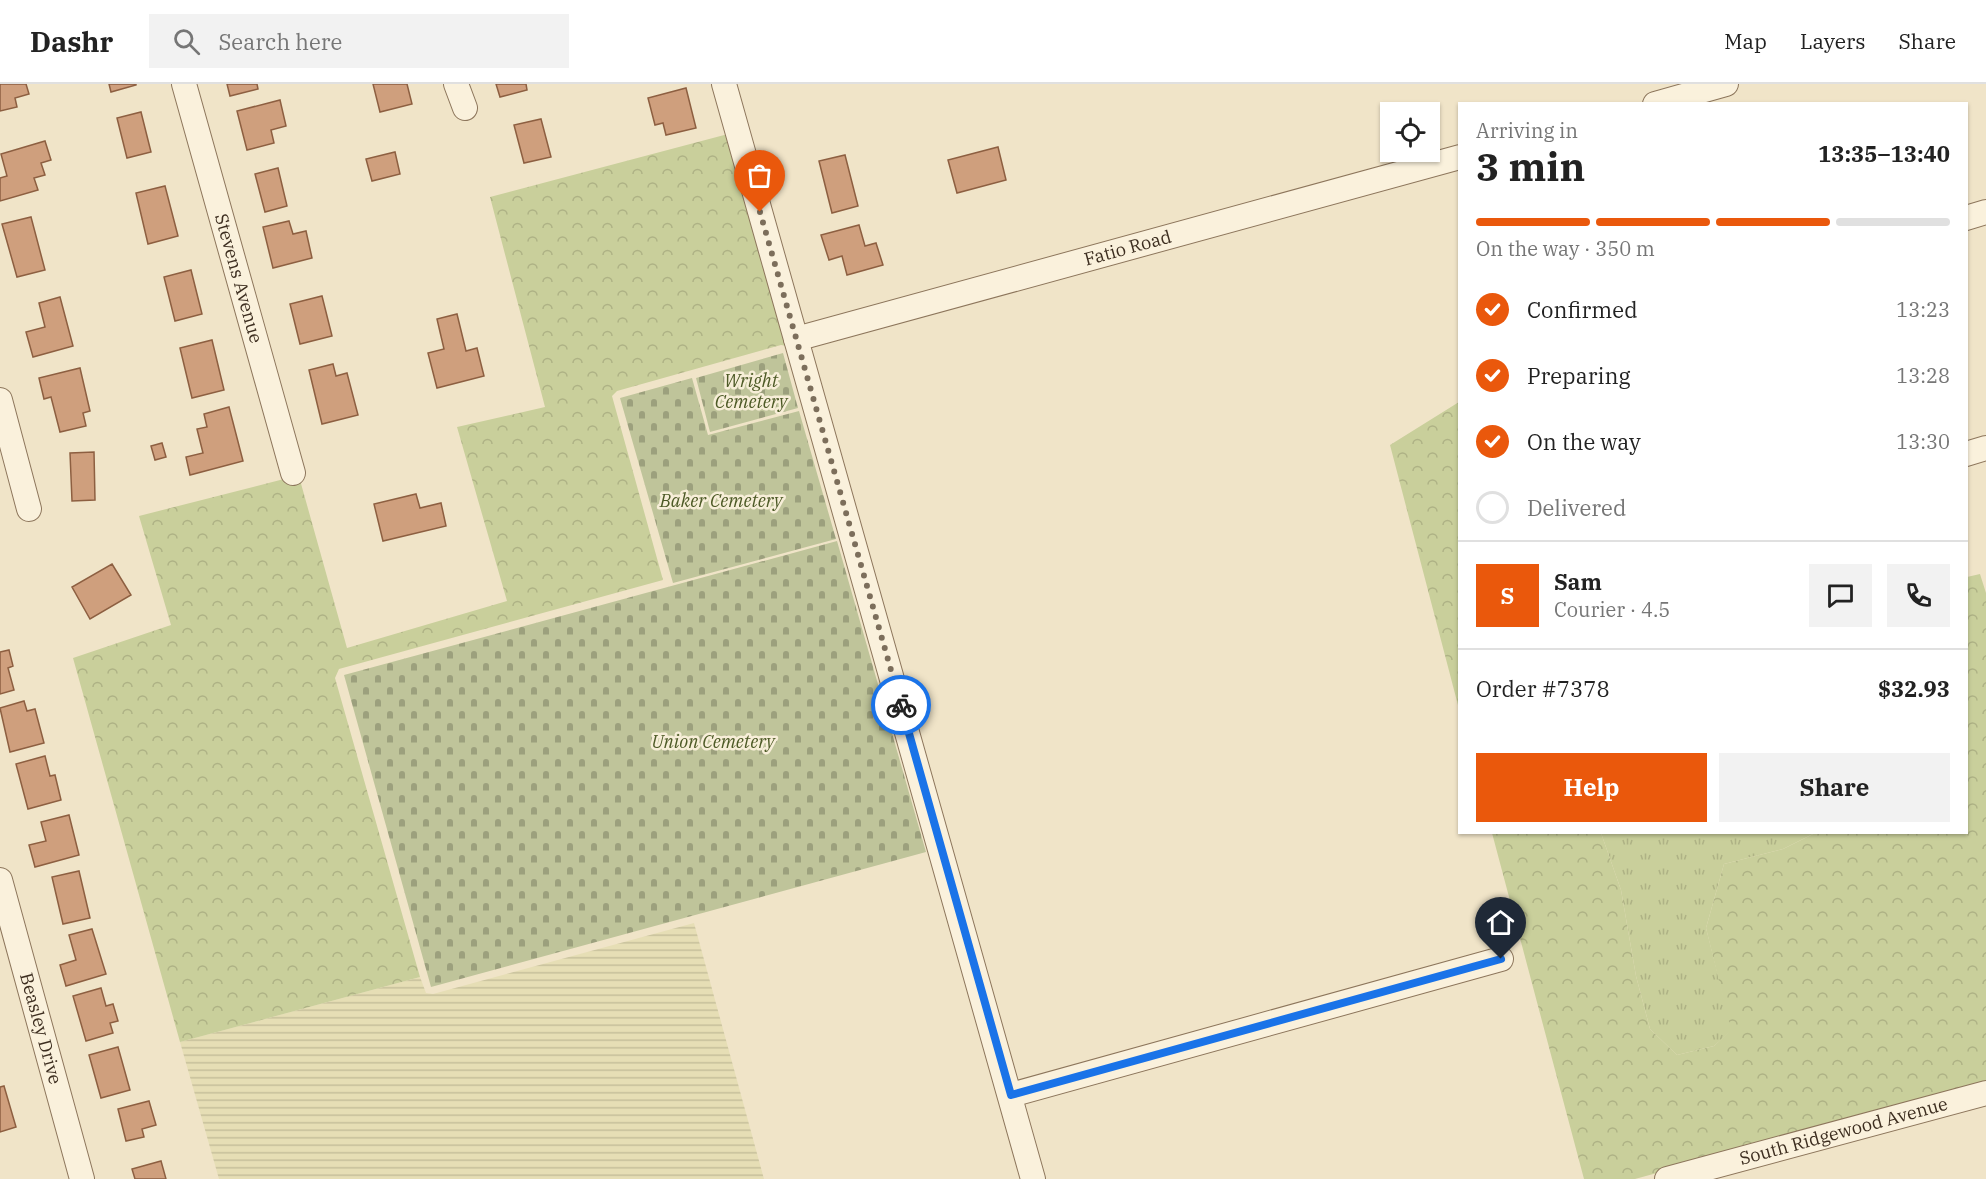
<!DOCTYPE html>
<meta charset="utf-8">
<style>
:root{--surface:#fff;--page:#f2f2f2;--text:#222;--muted:#767676;--line:#e0e0e0;--accent:#ea580c}
body{margin:0;font-family:"IBM Plex Serif",serif;background:var(--page);color:var(--text);height:100vh;display:flex;flex-direction:column;font-size:22px;white-space:nowrap}
*{box-sizing:border-box;margin:0}
p{font-size:20px;color:var(--muted)}
.icon{flex:none;width:33px;height:33px;fill:none;stroke:currentColor;stroke-width:2;stroke-linecap:round;stroke-linejoin:round}
.map{position:relative;flex:1;overflow:hidden}
.sheet{position:absolute;left:1458px;top:18px;width:510px;height:732px;display:flex;flex-direction:column;background:var(--surface);border-radius:0px;box-shadow:0 2px 4px #0004}
.sheet>*{flex:none}
.fabs{position:absolute;left:1380px;top:18px;display:grid;gap:12px}
.fabs a{display:grid;place-items:center;width:60px;height:60px;border-radius:0px;background:var(--surface);box-shadow:0 2px 4px #0004;font-size:30px}
.pin{position:absolute;display:grid;place-items:center;width:51px;height:51px;color:#fff;margin:-62px -26px;border-radius:50% 50% 50% 0;rotate:-45deg;box-shadow:0 0 6px #0007}
.pin .icon{rotate:45deg}
.courier{position:absolute;display:grid;place-items:center;width:60px;height:60px;margin:-30px;border:4px solid #1a73e8;border-radius:50%;background:#fff;color:#222;box-shadow:0 2px 8px #0007}
.summary em{font-style:normal;font-weight:700}
.summary div{display:flex;flex-direction:column-reverse}
.summary{display:flex;align-items:center;justify-content:space-between;height:102px;padding:0 18px}
h1{font-size:39px;font-weight:700;line-height:45px}
.bar{display:grid;grid-template-columns:repeat(4,1fr);gap:9px 6px;align-content:center;height:72px;padding:0 18px}
.bar i{height:8px;border-radius:4px;background:var(--line)}
.bar .active{background:var(--accent)}
.bar p{grid-column:span 4}
.line{display:flex;align-items:center;gap:15px;padding:0 18px;border-top:2px solid var(--line)}
.line div{flex:1}
.round{display:grid;place-items:center;flex:none;width:63px;height:63px;border-radius:0px;background:var(--page)}
ol{padding:0 18px;list-style:none}
li{display:flex;align-items:center;gap:18px;height:66px}
li p{margin-inline-start:auto}
li .icon{padding:6px;border-radius:50%;background:var(--accent);color:#fff;stroke-width:4}
li:last-child{color:var(--muted)}
li i{width:33px;height:33px;border:3px solid var(--line);border-radius:50%}
.action{display:flex;gap:12px;margin-top:auto;padding:12px 18px}
.action a{flex:1;height:69px;border-radius:0px;background:var(--accent);color:#fff;font-size:24px;font-weight:700;line-height:69px;text-align:center}
.action a+a{background:var(--page);color:var(--text)}
header{display:flex;align-items:center;gap:36px;box-sizing:border-box;height:84px;padding:0 30px;background:var(--surface);border-bottom:2px solid var(--line)}
header strong{font-size:28px}
nav{display:flex;gap:33px;margin-inline-start:auto;font-size:21px}
.search{width:420px;height:54px;background:var(--page);display:flex;align-items:center;gap:15px;box-sizing:border-box;padding:0 21px;border-radius:0px;color:var(--muted);font-size:22px}
.map>svg:first-child{display:block}
.farmland{fill:url(#farmland-rules)}
.grass{fill:url(#grass-tufts)}
.forest{fill:url(#forest-crowns)}
.cemetery{fill:url(#cemetery-stones)}
.building{fill:#cf9f7d;stroke:#8d5f41;stroke-width:1.5}
.lines{fill:none;stroke-linecap:round;stroke-linejoin:round}
.minor-casing{stroke:#8d765c;stroke-width:26}
.minor{stroke:#faf1dc;stroke-width:24}
.done{stroke:#7c6e5b;stroke-width:6;stroke-dasharray:0 10.8}
.route{stroke:#1a73e8;stroke-width:8}
.labels{text-anchor:middle;stroke-width:5;stroke-linejoin:round;paint-order:stroke}
.street-label{font-size:18px;fill:#3d2e20;stroke:#f7eed8}
.park-label{font-size:18px;font-style:italic;fill:#4d5a26;stroke:#f7eed8}
</style>
<header>
<strong>Dashr</strong>
<div class="search"><svg class="icon" aria-label="search" viewBox="0 0 24 24"><circle cx="10" cy="10" r="6"/><path d="M15 15l6 6"/></svg>Search here</div>
<nav><a>Map</a><a>Layers</a><a>Share</a></nav>
</header>
<div class="map">
<svg width="1986" height="1095" viewBox="0 0 1986 1095">
<defs>
<pattern id="farmland-rules" width="6" height="5" patternUnits="userSpaceOnUse" patternTransform="scale(1.5)"><rect width="6" height="5" fill="#e6deb5"/><path d="M0 2.5h6" fill="none" stroke="#c6bf9b"/></pattern>
<pattern id="grass-tufts" width="24" height="20" patternUnits="userSpaceOnUse" patternTransform="scale(1.5)"><rect width="24" height="20" fill="#c9cf9b"/><path d="M3 7l-1-3M5 7V3M7 7l1-3M15 17l-1-3M17 17v-4M19 17l1-3" fill="none" stroke="#aeb285"/></pattern>
<pattern id="forest-crowns" width="20" height="18" patternUnits="userSpaceOnUse" patternTransform="scale(1.5)"><rect width="20" height="18" fill="#c9cf9b"/><path d="M2 6a3 3 0 1 1 6 0M12 15a3 3 0 1 1 6 0" fill="none" stroke="#aeb285"/></pattern>
<pattern id="cemetery-stones" width="16" height="16" patternUnits="userSpaceOnUse" patternTransform="scale(1.5)"><rect width="16" height="16" fill="#bfc49a"/><path d="M2 7V4a2 2 0 0 1 4 0v3zM10 15v-3a2 2 0 0 1 4 0v3z" fill="#9ca07d"/></pattern>
</defs>
<rect width="100%" height="100%" fill="#f0e4c8"/>
<!-- farmland -->
<path class="farmland" d="M694,839L764,1095H219L180,958L420,893L426,909L433,910Z"/>
<!-- grass -->
<path class="grass" d="M1601,749H1815L1783,765L1724,780L1706,844L1732,946L1714,962L1677,971L1650,945L1636,892L1621,806Z"/>
<!-- forest -->
<path class="forest" d="M728,50L787,262L781,261L617,307L612,312L663,496L339,585L335,594L420,893L180,958L73,574L171,541L139,432L284,395L286,400L300,396L347,564L507,517L457,343L545,323L490,113Z
M1459,318V625L1390,361Z
M1980,490L1986,509V999L1635,1095H1584L1492,749H1601L1621,806L1636,892L1650,945L1677,971L1714,962L1731,946L1706,844L1724,780L1783,765L1815,749L1966,748L1967,493Z"/>
<!-- cemetery -->
<path class="cemetery" d="M783,269L798,324L710,348L696,294Z
M692,294L708,351L799,327L836,455L673,499L620,314Z
M837,457L926,768L431,903L344,591Z"/>
<!-- building -->
<path class="building" d="M0,0H26L29,10L15,14L17,23L0,27Z
M109,0H136V1L111,8Z
M227,0H257L258,5L230,12Z
M373,0H407L412,20L380,28Z
M496,0H526L527,6L500,13Z
M686,4L696,44L666,51L663,39L655,41L648,14Z
M280,16L286,42L271,46L274,59L247,66L237,27Z
M141,28L151,68L127,74L117,34Z
M541,35L551,73L524,79L514,41Z
M45,57L51,76L41,79L45,91L34,94L38,106L0,117V94L7,92L1,70Z
M998,63L1006,96L957,109L948,76Z
M395,68L400,90L372,97L366,75Z
M845,71L858,122L832,129L819,77Z
M278,84L287,122L265,128L255,90Z
M165,102L178,152L148,160L136,109Z
M31,133L45,186L17,193L2,140Z
M289,137L293,150L306,147L312,174L273,184L263,143Z
M859,141L865,162L876,159L883,181L847,191L842,172L829,176L821,151Z
M191,186L202,230L175,237L164,193Z
M322,212L332,252L300,260L290,220Z
M60,213L73,262L33,273L26,248L45,243L39,219Z
M457,230L466,267L477,264L484,292L437,304L428,269L444,265L437,235Z
M212,256L224,306L192,314L180,264Z
M333,280L336,292L347,289L358,331L322,340L309,286Z
M80,284L90,327L83,329L86,342L60,348L51,313L44,315L39,294Z
M229,323L243,377L190,391L186,373L203,369L197,345L207,343L204,330Z
M162,359L166,373L155,376L151,362Z
M94,368L95,416L72,417L70,369Z
M416,410L420,424L441,419L446,442L383,457L374,420Z
M112,480L131,511L90,535L72,503Z
M9,566L13,582L8,584L14,606L0,610V568Z
M24,617L27,627L35,625L44,659L10,668L0,624Z
M45,672L50,692L55,691L61,716L28,725L16,680Z
M69,731L79,771L35,783L29,761L46,757L41,738Z
M79,787L90,834L63,840L52,793Z
M92,845L106,890L66,902L60,881L76,876L69,851Z
M101,904L106,922L113,920L118,937L110,939L113,949L86,957L73,912Z
M118,963L130,1006L101,1014L89,971Z
M4,1002L16,1043L0,1048V1003Z
M149,1017L156,1041L142,1045L144,1053L126,1057L118,1025Z
M161,1077L166,1095H135L132,1085Z"/>
<g class="lines">
<defs>
<g id="minor">
<path id="s1" d="M184,0L293,389"/>
<path d="M456,0L465,24"/>
<path d="M724,0L1033,1095"/>
<path d="M1655,20L1726,0"/>
<path d="M1966,134L1986,128"/>
<path id="s2" d="M796,255L1460,73"/>
<path d="M0,316L29,425"/>
<path d="M1966,370L1986,364"/>
<path id="s3" d="M0,796L82,1095"/>
<path d="M1011,1011L1501,875"/>
<path id="s4" d="M1667,1095L1986,1009"/>
</g>
</defs>
<!-- minor casing -->
<use href="#minor" class="minor-casing"/>
<!-- minor -->
<use href="#minor" class="minor"/>
</g>
<g class="lines">
<!-- done -->
<path class="done" d="M760,128L901,621"/>
<!-- route -->
<path class="route" d="M901,621L1011,1011L1501,875"/>
</g>
<g class="labels">
<!-- street labels -->
<g class="street-label">
<text dy="6" stroke="none"><textPath href="#s2" startOffset="344">Fatio Road</textPath></text>
<text dy="6" stroke="none"><textPath href="#s1" startOffset="202">Stevens Avenue</textPath></text>
<text dy="6" stroke="none"><textPath href="#s3" startOffset="154">Beasley Drive</textPath></text>
<text dy="6" stroke="none"><textPath href="#s4" startOffset="183">South Ridgewood Avenue</textPath></text>
</g>
<!-- park labels -->
<g class="park-label">
<text x="751" y="303">Wright<tspan x="751" dy="21">Cemetery</tspan></text>
<text x="721" y="423">Baker Cemetery</text>
<text x="713" y="664">Union Cemetery</text>
</g>
</g>
</svg>
<div class="fabs">
<a><svg class="icon" aria-label="locate" viewBox="0 0 24 24"><circle cx="12" cy="12" r="6"/><path d="M12 2v4M12 18v4M2 12h4M18 12h4"/></svg></a>
</div>
<div class="pin" style="left:760px;top:128px;background:#ea580c"><svg class="icon" aria-label="bag" viewBox="0 0 24 24"><path d="M5 8h14l-1 12H6zM9 8a3 3 0 0 1 6 0"/></svg></div>
<div class="pin" style="left:1501px;top:875px;background:#1f2937"><svg class="icon" aria-label="home" viewBox="0 0 24 24"><path d="M3 11l9-7 9 7M6 9v11h12V9"/></svg></div>
<div class="courier" style="left:901px;top:621px"><svg class="icon" aria-label="bike" viewBox="0 0 24 24"><circle cx="6" cy="16" r="4"/><circle cx="18" cy="16" r="4"/><path d="M6 16l4-8h5l3 8M10 8l3 8H6M13 5h3"/></svg></div>
<section class="sheet">
<div class="summary"><div><h1>3 min</h1><p>Arriving in</p></div><em>13:35–13:40</em></div>
<div class="bar"><i class="active"></i><i class="active"></i><i class="active"></i><i></i><p>On the way · 350 m</p></div>
<ol>
<li><svg class="icon" aria-label="check" viewBox="0 0 24 24"><path d="M5 12l5 5 9-10"/></svg>Confirmed<p>13:23</p></li>
<li><svg class="icon" aria-label="check" viewBox="0 0 24 24"><path d="M5 12l5 5 9-10"/></svg>Preparing<p>13:28</p></li>
<li><svg class="icon" aria-label="check" viewBox="0 0 24 24"><path d="M5 12l5 5 9-10"/></svg>On the way<p>13:30</p></li>
<li><i></i>Delivered</li>
</ol>
<div class="line" style="height:108px"><b class="round" style="background:var(--accent);color:#fff">S</b><div><b>Sam</b><p>Courier · 4.5</p></div><a class="round"><svg class="icon" aria-label="chat" viewBox="0 0 24 24"><path d="M4 5h16v11H9l-5 4z"/></svg></a><a class="round"><svg class="icon" aria-label="phone" viewBox="0 0 24 24"><path d="M5 4h4l2 5-3 2q2 4 5 5l2-3 5 2v4C11 20 4 13 5 4z"/></svg></a></div>
<div class="line" style="height:78px"><div>Order #7378</div><b>$32.93</b></div>
<div class="action"><a>Help</a><a>Share</a></div>
</section>
</div>
